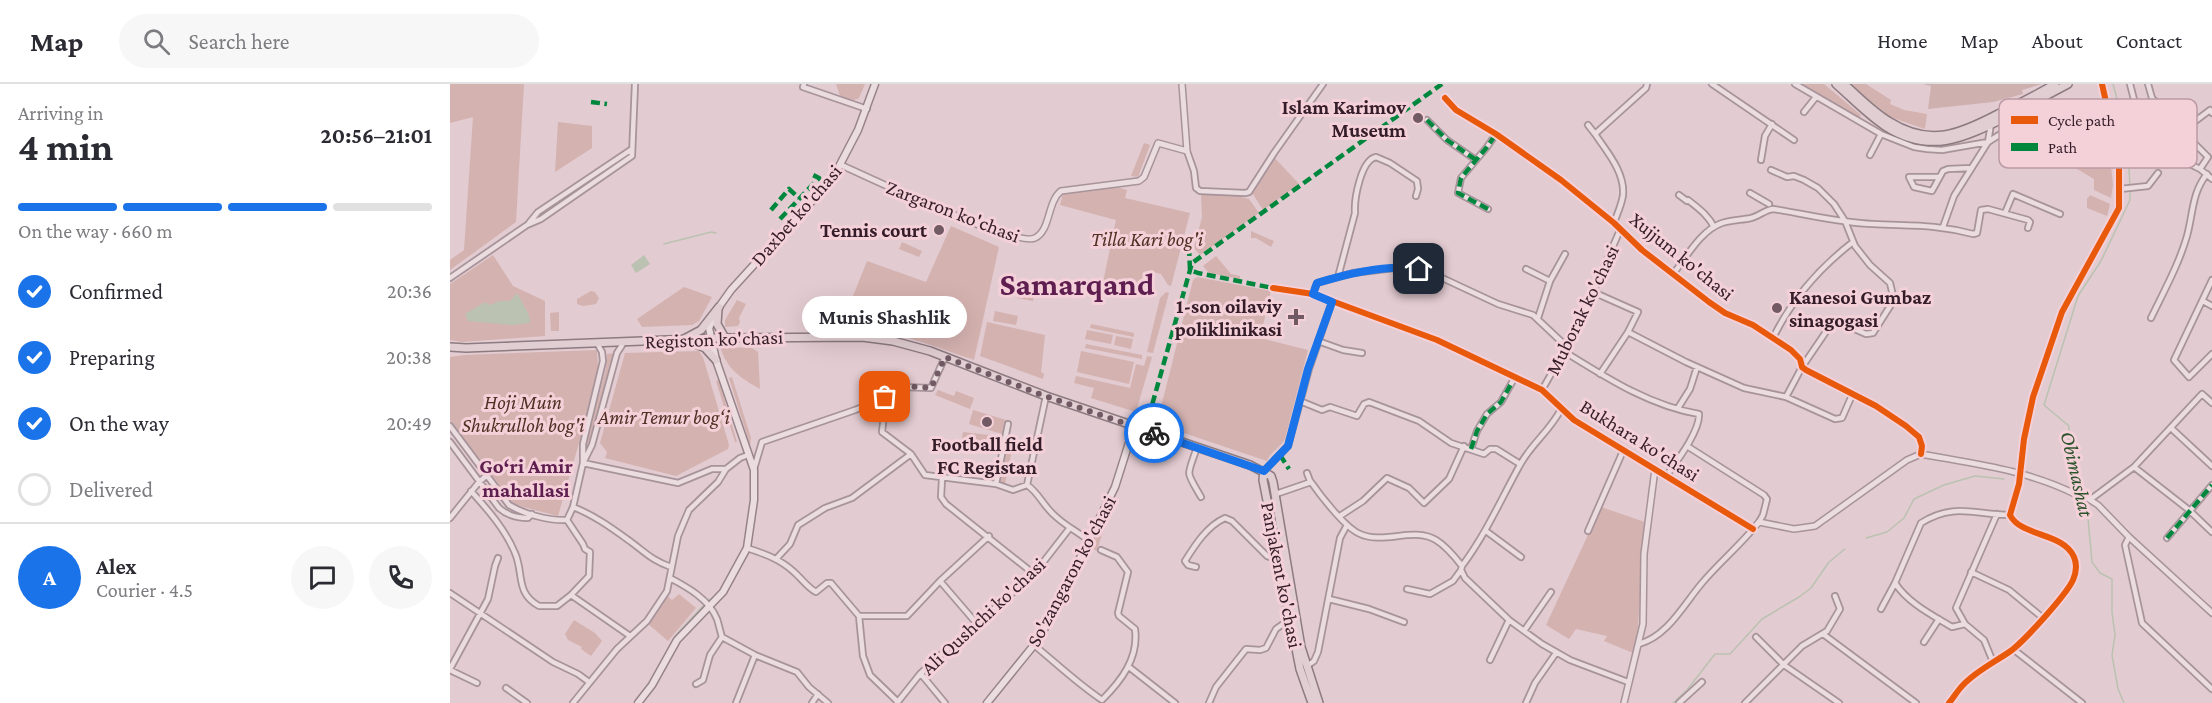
<!DOCTYPE html>
<meta charset="utf-8">
<style>
:root{--surface:#fff;--page:#f7f7f7;--text:#2b2b33;--muted:#7c7c81;--line:#e1e1e2;--accent:#1a73e8}
body{margin:0;font-family:"Crimson Pro",serif;background:var(--page);color:var(--text);height:100vh;display:flex;flex-direction:column;font-size:22px;white-space:nowrap}
*{box-sizing:border-box;margin:0}
p{font-size:20px;color:var(--muted)}
.icon{flex:none;width:33px;height:33px;fill:none;stroke:currentColor;stroke-width:2;stroke-linecap:round;stroke-linejoin:round}
.map{position:relative;flex:1;overflow:hidden}
.side{display:flex;flex-direction:column;background:var(--surface);width:450px}
.side>*{flex:none}
.pin{position:absolute;display:grid;place-items:center;width:51px;height:51px;color:#fff;margin:-26px;border-radius:12px;box-shadow:0 3px 9px #0006}
.courier{position:absolute;display:grid;place-items:center;width:60px;height:60px;margin:-30px;border:4px solid #1a73e8;border-radius:50%;background:#fff;color:#222;box-shadow:0 2px 8px #0007}
.bubble{position:absolute;height:42px;border-radius:21px;background:var(--surface);box-shadow:0 6px 24px #0002;font-size:20px;font-weight:700;line-height:42px;text-align:center}
.summary em{font-style:normal;font-weight:700}
.summary div{display:flex;flex-direction:column-reverse}
.summary{display:flex;align-items:center;justify-content:space-between;height:102px;padding:0 18px}
h1{font-size:39px;font-weight:700;line-height:45px}
.bar{display:grid;grid-template-columns:repeat(4,1fr);gap:9px 6px;align-content:center;height:72px;padding:0 18px}
.bar i{height:8px;border-radius:4px;background:var(--line)}
.bar .on{background:var(--accent)}
.bar p{grid-column:span 4}
.line{display:flex;align-items:center;gap:15px;padding:0 18px;border-top:2px solid var(--line)}
.line div{flex:1}
.round{display:grid;place-items:center;flex:none;width:63px;height:63px;border-radius:32px;background:var(--page)}
ol{padding:0 18px;list-style:none}
li{display:flex;align-items:center;gap:18px;height:66px}
li p{margin-inline-start:auto}
li .icon{padding:6px;border-radius:50%;background:var(--accent);color:#fff;stroke-width:4}
li:last-child{color:var(--muted)}
li i{width:33px;height:33px;border:3px solid var(--line);border-radius:50%}
header{display:flex;align-items:center;gap:36px;box-sizing:border-box;height:84px;padding:0 30px;background:var(--surface);border-bottom:2px solid var(--line)}
header strong{font-size:28px}
nav{display:flex;gap:33px;margin-inline-start:auto;font-size:21px}
.search{width:420px;height:54px;background:var(--page);display:flex;align-items:center;gap:15px;box-sizing:border-box;padding:0 21px;border-radius:33px;color:var(--muted);font-size:22px}
main{display:flex;flex:1;min-height:0}
.map>svg:first-child{display:block}
.green{fill:#d4b2b0}
.cemetery{fill:#ceb0af}
.water{fill:#bbc2b1}
.lines{fill:none;stroke-linecap:round;stroke-linejoin:round}
.stream{stroke:#bbc2b1;stroke-width:1.5}
.minor-casing{stroke:#a7949b;stroke-width:8}
.tertiary-casing{stroke:#a7949b;stroke-width:8}
.secondary-casing{stroke:#97848b;stroke-width:9}
.primary-casing{stroke:#8c7b81;stroke-width:10}
.minor{stroke:#eadcdf;stroke-width:4.5}
.tertiary{stroke:#eadcdf;stroke-width:5}
.secondary{stroke:#eadcdf;stroke-width:6}
.primary{stroke:#e1ced3;stroke-width:7}
.quiet{stroke:#00873e;stroke-width:4.5;stroke-dasharray:9 4.5;stroke-linecap:butt}
.cycleway-casing{stroke:#f4d0d9;stroke-width:10}
.cycleway{stroke:#e8590c;stroke-width:6}
.done{stroke:#715a63;stroke-width:6;stroke-dasharray:0 10.8}
.route{stroke:#1a73e8;stroke-width:8}
.poi-dot{fill:#715a63;stroke:#f4d0d9;stroke-width:2}
.labels{text-anchor:middle;stroke-width:6;stroke-linejoin:round;paint-order:stroke}
.poi-label{font-size:20px;font-weight:bold;fill:#341d28;stroke:#f4d0d9;text-anchor:end}
.street-label{font-size:20px;fill:#341d28;stroke:#f4d0d9}
.park-label{font-size:20px;font-style:italic;fill:#503024;stroke:#f4d0d9}
.neighbourhood-label{font-size:21px;font-weight:bold;fill:#5f1e50;stroke:#f4d0d9}
.water-label{font-size:21px;font-style:italic;fill:#2e542d;stroke:#f4d0d9}
.town-label{font-size:32px;font-weight:bold;fill:#5f1e50;stroke:#f4d0d9}
.key{fill:#f4d0d9;stroke:#ba9aa4;stroke-width:1.5}
.key-label{font-size:16px;fill:#341d28}
</style>
<header>
<strong>Map</strong>
<div class="search"><svg class="icon" aria-label="search" viewBox="0 0 24 24"><circle cx="10" cy="10" r="6"/><path d="M15 15l6 6"/></svg>Search here</div>
<nav><a>Home</a><a>Map</a><a>About</a><a>Contact</a></nav>
</header>
<main>
<section class="side">
<div class="summary"><div><h1>4 min</h1><p>Arriving in</p></div><em>20:56–21:01</em></div>
<div class="bar"><i class="on"></i><i class="on"></i><i class="on"></i><i></i><p>On the way · 660 m</p></div>
<ol>
<li><svg class="icon" aria-label="check" viewBox="0 0 24 24"><path d="M5 12l5 5 9-10"/></svg>Confirmed<p>20:36</p></li>
<li><svg class="icon" aria-label="check" viewBox="0 0 24 24"><path d="M5 12l5 5 9-10"/></svg>Preparing<p>20:38</p></li>
<li><svg class="icon" aria-label="check" viewBox="0 0 24 24"><path d="M5 12l5 5 9-10"/></svg>On the way<p>20:49</p></li>
<li><i></i>Delivered</li>
</ol>
<div class="line" style="height:108px"><b class="round" style="background:var(--accent);color:#fff">A</b><div><b>Alex</b><p>Courier · 4.5</p></div><a class="round"><svg class="icon" aria-label="chat" viewBox="0 0 24 24"><path d="M4 5h16v11H9l-5 4z"/></svg></a><a class="round"><svg class="icon" aria-label="phone" viewBox="0 0 24 24"><path d="M5 4h4l2 5-3 2q2 4 5 5l2-3 5 2v4C11 20 4 13 5 4z"/></svg></a></div>
</section>
<div class="map">
<svg width="1762" height="619" viewBox="0 0 1762 619">
<rect width="100%" height="100%" fill="#e2cbd1"/>
<!-- green -->
<path class="green" d="M0,0H74L66,138L0,186V176L14,166L23,33L0,39Z
M386,0H415L409,14L402,17L390,12Z
M1345,0H1374L1411,31L1408,36Z
M1400,0H1416L1441,16L1440,20L1454,26L1477,30L1475,45L1440,33Z
M1604,37L1617,40L1615,44L1622,47L1623,43L1652,55H1658L1663,101L1661,114L1644,106V95L1622,82L1621,70L1604,63L1600,72L1557,58L1560,54L1579,46L1583,49L1579,56L1595,64L1598,58H1606Z
M108,38L142,42V64L105,88Z
M694,59L700,61L688,93L681,92Z
M823,72L849,100L813,126L801,107Z
M664,102L677,106L675,114L740,129L721,202L718,201L711,190L703,188C694,189 689,196 691,206L653,198L666,136L610,121L613,110Z
M770,107L799,115L809,129L750,171L744,164L752,133L751,110Z
M1640,111L1660,120L1657,132L1637,124V115Z
M501,142L549,163L524,276C483,262 444,246 401,243L403,212L417,177L476,198Z
M801,147L824,157L821,163L806,154H801Z
M452,158L472,167L469,173L449,165Z
M43,171L63,202L95,217V252L12,258L0,256V200Z
M766,172L781,190L790,192V195L759,189L753,182Z
M747,193L821,207L810,254L858,266L835,355C830,364 820,368 817,377L713,342L708,335L743,196Z
M570,196L586,200L583,217L567,214Z
M234,203L262,213L249,237L242,241L192,243L187,235Z
M141,207L145,208L149,214L146,220L133,222L127,220V215Z
M716,208L719,209L703,269L697,268L710,214Z
M287,216L296,220L289,234L290,238L288,242L275,243V236Z
M545,227L568,232L566,241L543,237Z
M109,228V247H101L100,229Z
M537,238L595,251L591,288L594,290L593,295L530,272Z
M641,240L684,249V253L640,244Z
M637,246L663,251L661,260L635,255Z
M666,252L683,255L681,265L664,261Z
M636,260L692,271V275L635,264Z
M270,263L302,264L308,268L310,305C289,293 278,286 270,263Z
M147,266L148,284L140,321L108,432L62,420L0,336V273L14,271Z
M249,267L253,273L279,361L278,365L226,392L155,374L157,368L150,359L175,269Z
M631,267L684,278L679,300L627,288Z
M164,269L137,366L135,364L156,284L157,270Z
M697,272L702,273L686,328L641,314L644,304L624,299L626,292L680,304L686,280L694,282Z
M282,293L301,354L300,361L279,294Z
M269,296L287,358H285L266,297Z
M488,306L504,312L506,307L524,314L520,325L485,311Z
M523,326L556,336L552,350L519,340Z
M513,348L539,351L535,367L511,359Z
M557,360L563,361L555,400L549,399Z
M658,417L661,418L651,446L653,447L647,467L637,462Z
M1151,423L1195,438L1188,543L1183,569L1154,557L1157,552L1126,545L1119,555L1096,541Z
M229,510L246,524L218,557L197,539L217,512L222,516Z
M124,536L145,549L152,557L141,572L131,565L132,563L118,556L115,550Z"/>
<!-- cemetery -->
<path class="cemetery" d="M1473,0H1592L1572,6L1573,10L1543,18L1478,25L1481,2Z"/>
<!-- water -->
<path class="water" d="M194,171L200,180L186,189L181,181Z
M67,209L79,231L80,239L62,241L18,237L15,230L35,218L40,221L49,217H60Z"/>
<g class="lines">
<!-- stream -->
<path class="stream" d="M1663,0L1677,52L1680,102
M214,160L261,148L266,149
M1416,454L1437,448L1454,434L1464,415L1494,401L1525,392L1554,395
M258,516L259,515
M198,602L225,552L253,522
M1223,619L1237,606L1265,570H1280L1312,535L1349,513L1361,504L1379,478L1395,465
M1674,619L1668,605L1662,571L1665,551L1662,528V495L1650,489L1642,478L1637,423L1632,402L1619,372V342L1594,321L1628,212L1651,177L1680,116V107"/>
<defs>
<path id="minor" d="M354,0L353,3L417,25
M1262,0L1344,56
M1345,0L1431,50L1464,63L1477,65L1492,66L1538,58L1590,25L1587,17
M1680,0L1690,39L1700,61
M1698,0L1702,14L1715,27
M995,14L1006,26L1046,50L1111,96L1164,139L1192,166L1259,218L1275,229L1303,241L1341,266L1350,275L1352,283L1356,286L1426,322L1456,342L1469,353L1472,362L1471,370
M1354,28L1366,13
M977,36L997,56L1026,76
M1138,41L1145,50L1196,4L1197,0
M1145,50C1157,68 1175,88 1173,111C1172,120 1167,130 1164,139
M1711,66L1750,85L1762,95
M737,67L744,87L746,104L750,107L795,109L799,108L824,69L873,0
M1420,71L1431,50
M1311,76L1315,52L1322,40
M1750,85L1758,73L1734,49L1740,41L1760,26L1762,29
M1321,86L1337,93L1344,92L1354,96L1368,104L1384,120L1395,137L1405,162L1420,181L1440,199L1444,216L1423,249L1416,250L1384,236L1352,283L1336,313
M1489,93H1459L1464,103L1482,107L1493,87L1498,85L1521,84
M1670,105L1698,102L1708,89
M1300,109L1319,120
M1229,111L1237,117L1238,116C1248,124 1258,131 1264,143
M1038,125L1008,109L1011,94L1037,63L1046,50
M1555,129L1563,110L1610,130
M79,139L88,128L182,65
M1493,143L1504,112L1538,58L1541,40
M1076,185L1100,197L1088,234
M1223,190C1236,174 1251,146 1272,139C1282,136 1292,136 1301,134C1309,132 1315,126 1323,125C1356,130 1389,139 1423,140C1461,142 1486,140 1523,150L1527,149L1531,126L1538,125L1578,136L1580,138L1578,144
M888,193L905,129C904,115 911,76 926,73L940,79L967,97L968,105L966,112
M0,194L77,141L91,135L182,72L185,0
M1762,196L1724,276L1739,293L1762,270
M1100,197L1115,170
M823,204L863,210L867,199L903,189L945,184L973,185L1048,220L1083,231L1117,263
M1143,208L1188,228L1178,248L1150,290
M1753,217L1762,222
M1701,234C1714,207 1729,180 1737,152C1743,130 1742,108 1757,90
M1178,248L1236,278L1294,304L1336,313L1385,335L1392,334L1403,309
M1323,254C1342,215 1368,185 1403,158
M868,257L893,266L912,269
M1115,268C1157,294 1200,322 1249,330C1250,347 1227,377 1217,391
M1092,306L1129,241L1170,146
M596,312L577,401C588,408 593,421 603,430C614,441 625,446 638,456
M436,313L432,348L461,370L475,391L546,400L563,406L577,401
M850,317L872,326L880,323L907,332L914,320L919,318L969,337L1001,359L1034,370L1040,365H1046L1070,380
M1228,324L1240,305L1247,283
M0,342L59,421C74,430 99,437 117,436
M1721,344L1762,382
M0,358L49,424C57,431 67,434 78,434L82,430
M1237,362L1314,411L1317,415L1313,431L1309,438
M747,363C737,394 735,385 751,413
M1021,365L1027,347L1037,330L1051,318L1065,293
M134,377L142,361L167,269L174,258
M133,379L228,399L262,385H276
M1684,383L1739,426L1762,448
M304,385L312,358L405,326L436,313L451,303L481,304L495,273
M814,387L838,362L859,285L882,218
M857,389L860,397
M492,395L491,413L496,420L584,490
M546,400L558,340
M21,407C38,426 55,445 65,469C74,489 65,509 89,522H107L121,511L139,492L140,468L135,465L133,460L117,436
M826,410L861,398C870,411 894,442 908,449C933,462 962,442 986,456C996,462 1005,473 1012,482L1011,486L1015,494L1059,536L1092,560L1120,576L1178,598
M1641,415L1684,383L1752,310L1762,319
M123,423C144,431 163,445 181,458C196,469 203,477 221,483
M890,432L913,417L937,394L959,404L974,419L999,395L1014,362
M0,434L29,398L36,392
M117,436L123,423L133,379V360L153,277L152,268L147,259
M1036,447L1071,473
M1138,447L1173,367
M1679,453L1675,461L1692,539L1762,605
M1717,454L1762,401
M297,464C315,470 330,475 344,488C352,495 357,503 366,508L377,499H381L409,532L413,572L420,591L448,618
M327,474L340,460L348,441L375,424L402,414L461,370
M1012,482C1036,450 1051,415 1070,381C1081,360 1101,346 1111,325
M746,483L738,481L735,477C745,461 757,442 775,434L782,437L817,472L822,474L829,473
M1521,488L1559,506L1593,534
M220,494C237,503 259,515 267,535C269,541 270,547 272,553L305,571L347,588L359,603L378,619
M490,497L527,540
M1445,499C1458,519 1482,531 1502,543L1515,540
M957,505L980,510L1003,497L1011,486
M0,509L103,578L128,590L139,598
M121,511L180,552
M879,515L919,525L954,538
M1431,525L1445,499L1471,439C1504,418 1525,431 1560,431
M409,532H457L490,497L539,452
M1074,547L1101,508
M1373,550L1466,619
M1306,553L1334,581L1389,619
M1474,558L1489,535
M1189,560C1218,552 1234,520 1252,499C1268,480 1287,464 1303,445
M584,561C607,580 628,600 652,616C671,597 689,574 685,545L669,532L668,529L678,488L667,473L651,466
M1563,565L1632,619
M1040,576L1059,536
M1543,578L1534,556L1515,540L1506,524L1547,430
M857,582L864,577L868,568L890,454L897,441
M679,583L725,619
M0,585L38,515L45,482L48,474
M0,586L27,599
M471,590L495,619
M246,600L253,596L260,571L272,553
M56,604L77,619
M123,619L167,565L197,537L217,507L228,452L239,426L268,398L276,385L290,374L298,371
M286,619L305,571
M362,619L368,610
M447,619L470,590L487,574L584,490L619,445
M759,619L766,603L796,565L810,566L816,564L826,545L840,535
M1076,619L1085,599L1106,569
M1229,619L1252,598
M1295,619L1352,562L1377,547L1390,525L1385,512"/>
<path id="tertiary" d="M391,81C418,93 566,164 585,154C601,146 597,118 611,107L689,97L694,93L708,59L737,67L732,0
M863,210L987,256L1092,306L1124,336L1303,445L1309,438L1344,445L1365,442L1457,376L1471,370C1525,380 1578,386 1627,411
M1637,414L1648,421L1679,453L1762,529
M1174,619L1193,540L1194,470L1205,385
M1499,619C1504,613 1508,606 1513,601C1527,586 1547,577 1562,566C1576,555 1616,511 1623,496C1626,489 1627,480 1624,473C1613,448 1571,453 1560,431L1569,400L1574,355L1583,313L1612,228L1669,124V76L1652,0"/>
<path id="secondary" d="M188,619L202,601L227,556L273,508L297,464L304,416V386L266,276L259,244L269,223L281,206L383,94L408,46L425,0
M537,619L584,561L598,539L665,403L684,343"/>
<path id="primary" d="M1386,0C1402,14 1417,30 1435,42C1480,71 1514,54 1556,33C1577,22 1597,11 1618,0
M1394,0C1409,13 1423,28 1440,38C1480,63 1510,50 1548,30C1567,21 1586,11 1605,0
M268,225L267,240L275,254
M234,255L251,246L269,223
M238,257L255,264L266,276
M0,263L16,264L269,254L412,253L443,257L480,267L596,312L800,381L821,392L823,398L851,563L869,619
M814,387L813,396L850,585L862,619"/>
</defs>
<!-- minor casing -->
<use href="#minor" class="minor-casing"/>
<!-- tertiary casing -->
<use href="#tertiary" class="tertiary-casing"/>
<!-- secondary casing -->
<use href="#secondary" class="secondary-casing"/>
<!-- primary casing -->
<use href="#primary" class="primary-casing"/>
<!-- minor -->
<use href="#minor" class="minor"/>
<!-- tertiary -->
<use href="#tertiary" class="tertiary"/>
<!-- secondary -->
<use href="#secondary" class="secondary"/>
<!-- primary -->
<use href="#primary" class="primary"/>
<!-- quiet -->
<path class="quiet" d="M141,18L157,20
M977,36L997,56L1026,76
M1038,125L1008,109L1011,94L1037,63L1046,50
M321,126L339,105L349,114
M330,135L369,94L361,90
M739,163L740,186L748,189L823,204
M695,346L742,179L992,0
M1021,365L1027,347L1037,330L1051,318L1065,293
M830,371L839,385
M1717,454L1762,401"/>
<defs>
<path id="cycleway" d="M995,14L1006,26L1046,50L1111,96L1164,139L1192,166L1259,218L1275,229L1303,241L1341,266L1350,275L1352,283L1356,286L1426,322L1456,342L1469,353L1472,362L1471,370
M823,204L863,210L987,256L1092,306L1124,336L1303,445
M1499,619C1504,613 1508,606 1513,601C1527,586 1547,577 1562,566C1576,555 1616,511 1623,496C1626,489 1627,480 1624,473C1613,448 1571,453 1560,431L1569,400L1574,355L1583,313L1612,228L1669,124V76L1652,0"/>
</defs>
<!-- cycleway casing -->
<use href="#cycleway" class="cycleway-casing"/>
<!-- cycleway -->
<use href="#cycleway" class="cycleway"/>
</g>
<g class="lines">
<!-- done -->
<path class="done" d="M435,313L455,302L481,304L495,273L592,311L704,349"/>
<!-- route -->
<path class="route" d="M704,349L814,387L838,362L858,285L882,218L863,210L867,199C899,189 936,180 969,185"/>
</g>
<!-- markers -->
<g class="poi-dot">
<circle cx="968" cy="34" r="6"/>
<circle cx="489" cy="146" r="6"/>
<circle cx="1327" cy="224" r="6"/>
<path d="M843 224h6v6h6v6h-6v6h-6v-6h-6v-6h6z"/>
<circle cx="537" cy="338" r="6"/>
</g>
<g class="labels">
<!-- poi labels -->
<g class="poi-label">
<text x="956" y="30">Islam Karimov<tspan x="956" dy="23">Museum</tspan></text>
<text x="477" y="153">Tennis court</text>
<text x="1339" y="220" text-anchor="start">Kanesoi Gumbaz<tspan x="1339" dy="23">sinagogasi</tspan></text>
<text x="832" y="229">1-son oilaviy<tspan x="832" dy="23">poliklinikasi</tspan></text>
<text x="537" y="367" text-anchor="middle">Football field<tspan x="537" dy="23">FC Registan</tspan></text>
</g>
<!-- street labels -->
<g class="street-label">
<text transform="translate(503 127) rotate(21)" y="7">Zargaron ko'chasi</text>
<text transform="translate(346 131) rotate(-49)" y="7">Daxbet ko'chasi</text>
<text transform="translate(1232 172) rotate(39)" y="7">Xujjum ko'chasi</text>
<text transform="translate(1132 226) rotate(-64)" y="7">Muborak ko'chasi</text>
<text transform="translate(264 255) rotate(-2)" y="7">Registon ko'chasi</text>
<text transform="translate(1190 356) rotate(32)" y="7">Bukhara ko'chasi</text>
<text transform="translate(621 487) rotate(-62)" y="7">So'zangaron ko'chasi</text>
<text transform="translate(832 491) rotate(79)" y="7">Panjakent ko'chasi</text>
<text transform="translate(533 532) rotate(-43)" y="7">Ali Qushchi ko'chasi</text>
</g>
<!-- park labels -->
<g class="park-label">
<text x="697" y="162">Tilla Kari bog'i</text>
<text x="73" y="325">Hoji Muin<tspan x="73" dy="23">Shukrulloh bog'i</tspan></text>
<text x="214" y="340">Amir Temur bog‘i</text>
</g>
<!-- neighbourhood labels -->
<g class="neighbourhood-label">
<text x="76" y="389">Go‘ri Amir<tspan x="76" dy="24">mahallasi</tspan></text>
</g>
<!-- water labels -->
<g class="water-label">
<text transform="translate(1627 390) rotate(77)" y="7">Obimashat</text>
</g>
<!-- town labels -->
<g class="town-label">
<text x="627" y="211">Samarqand</text>
</g>
</g>
<!-- legend -->
<rect x="1549" y="15" width="198" height="69" rx="9" class="key"/>
<rect x="1561" y="32" width="27" height="8" fill="#e8590c"/>
<rect x="1561" y="59" width="27" height="8" fill="#00873e"/>
<g class="key-label">
<text x="1598" y="42">Cycle path</text>
<text x="1598" y="69">Path</text>
</g>
</svg>
<div class="pin" style="left:435px;top:313px;background:#ea580c"><svg class="icon" aria-label="bag" viewBox="0 0 24 24"><path d="M5 8h14l-1 12H6zM9 8a3 3 0 0 1 6 0"/></svg></div>
<div class="pin" style="left:969px;top:185px;background:#1f2937"><svg class="icon" aria-label="home" viewBox="0 0 24 24"><path d="M3 11l9-7 9 7M6 9v11h12V9"/></svg></div>
<div class="courier" style="left:704px;top:349px"><svg class="icon" aria-label="bike" viewBox="0 0 24 24"><circle cx="6" cy="16" r="4"/><circle cx="18" cy="16" r="4"/><path d="M6 16l4-8h5l3 8M10 8l3 8H6M13 5h3"/></svg></div>
<div class="bubble" style="left:352px;top:212px;width:165px">Munis Shashlik</div>
</div>
</main>
